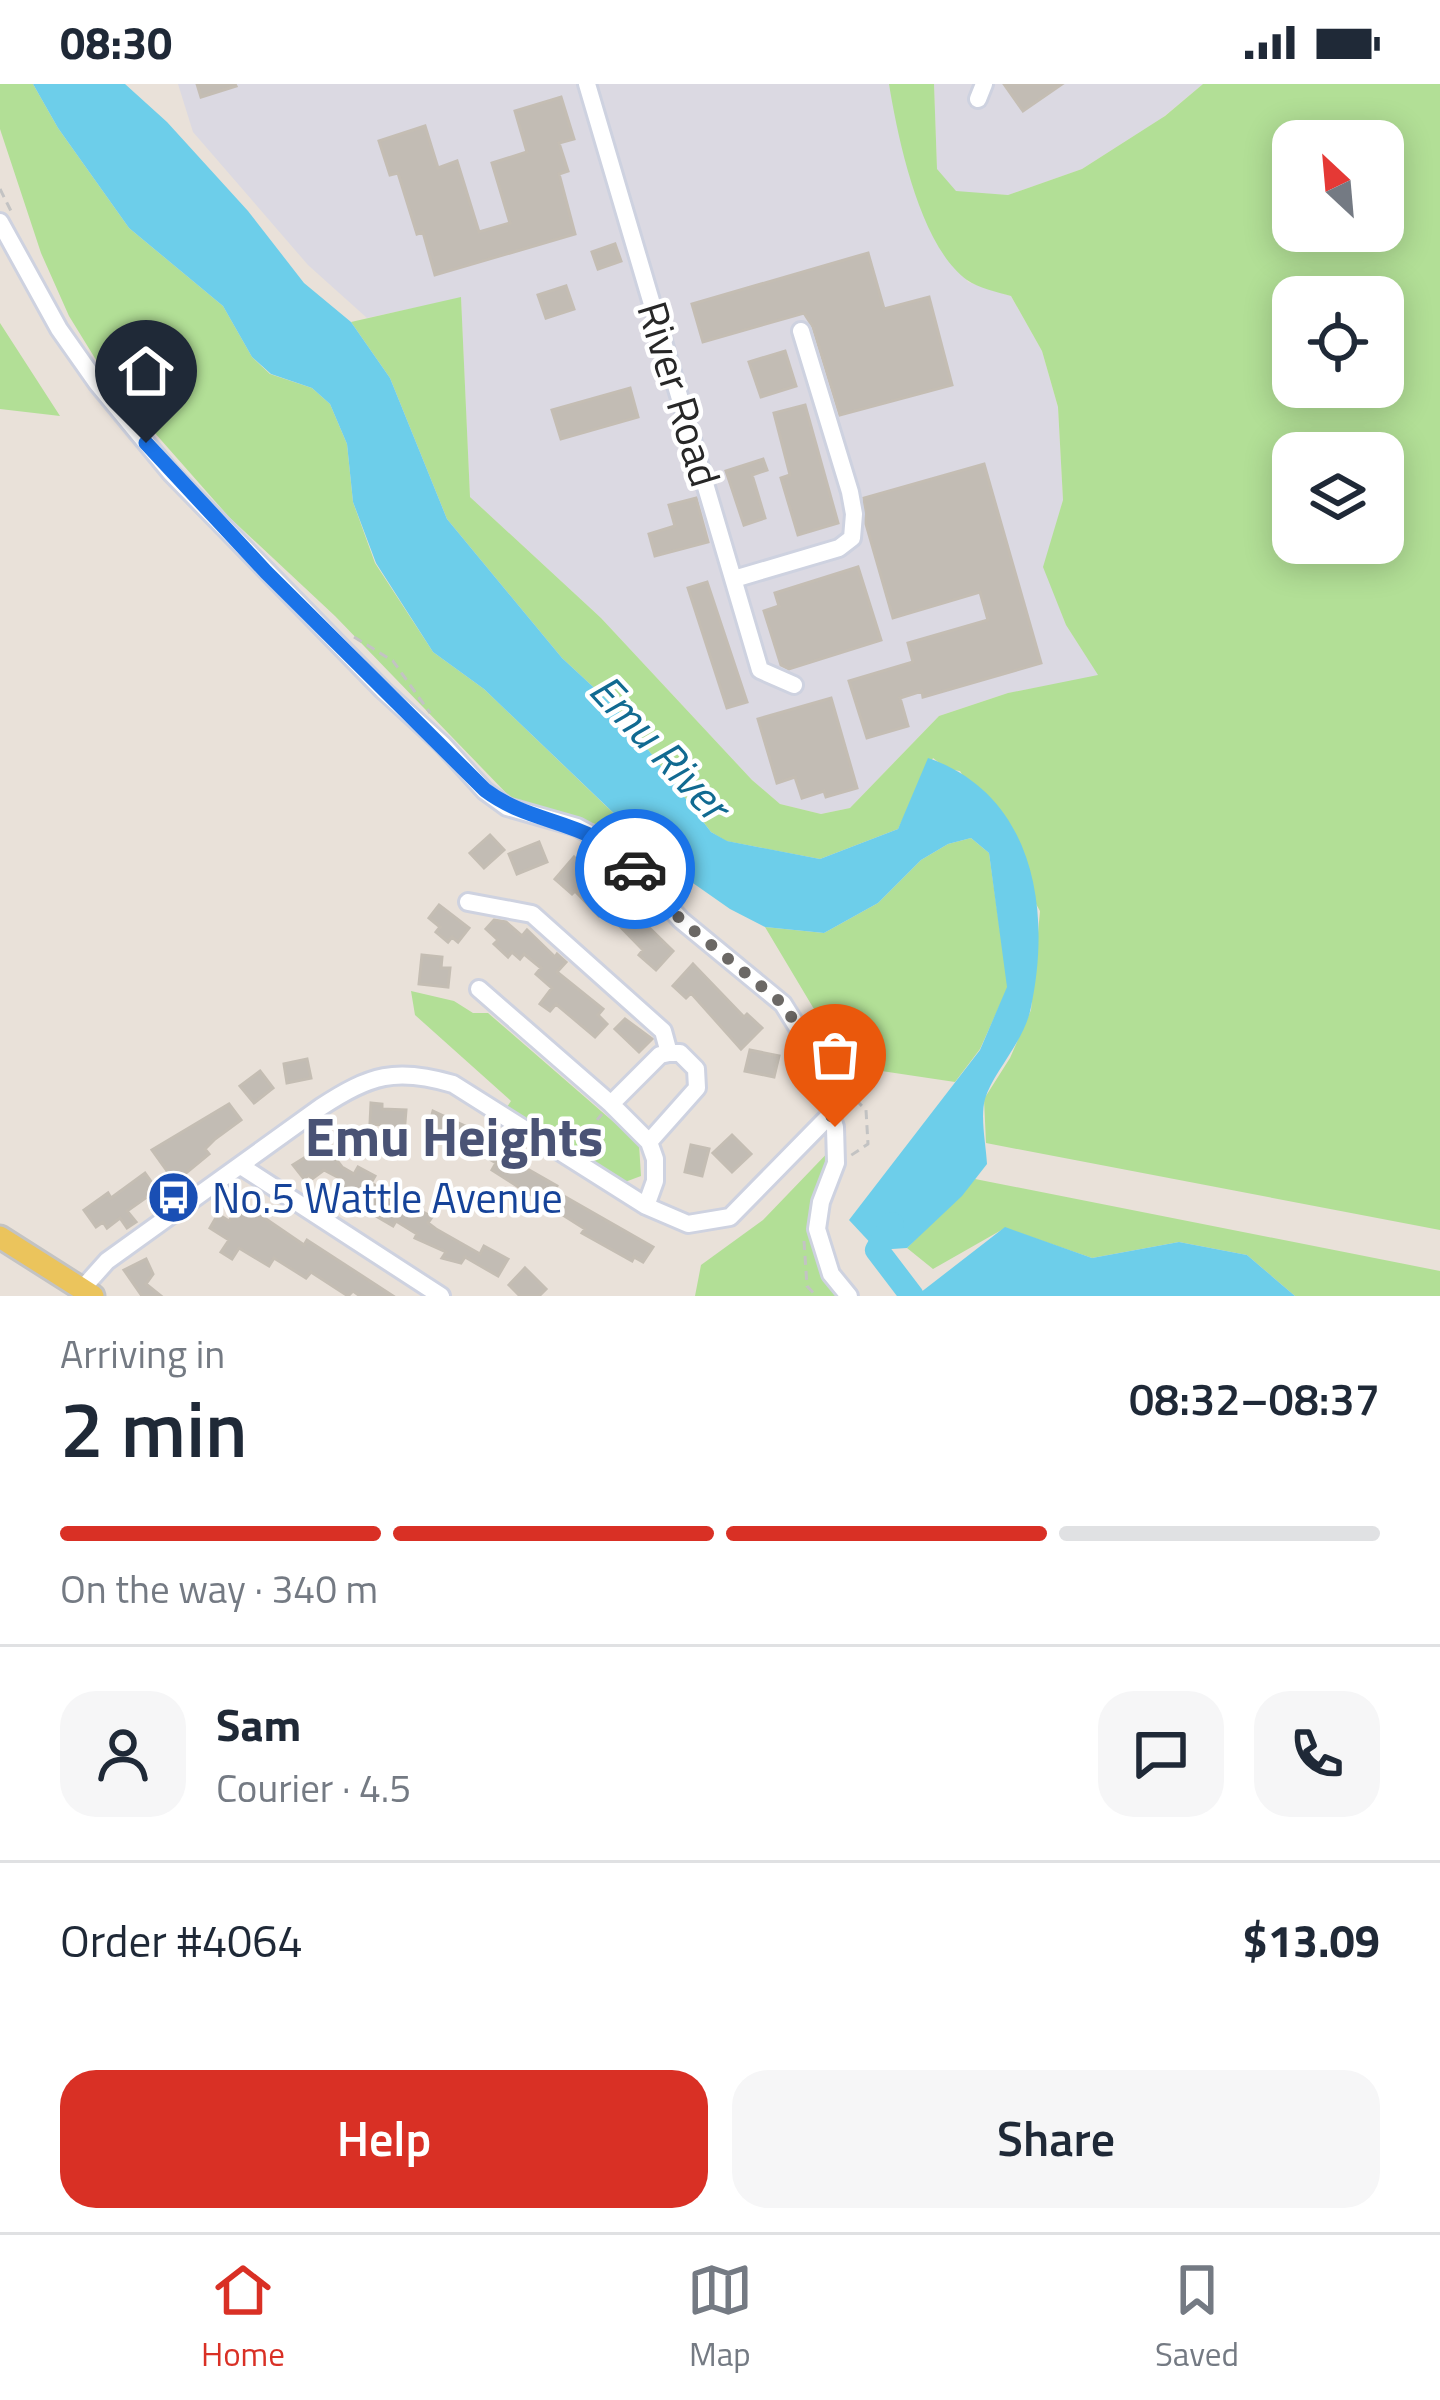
<!DOCTYPE html>
<meta charset="utf-8">
<style>
:root{--surface:#fff;--page:#f6f6f7;--text:#1f2937;--muted:#747a83;--line:#e0e1e3;--accent:#d93025}
body{margin:0;font-family:"Titillium Web",sans-serif;background:var(--page);color:var(--text);height:100vh;display:flex;flex-direction:column;font-size:45px;white-space:nowrap}
*{box-sizing:border-box;margin:0}
p{font-size:39px;color:var(--muted)}
.icon{flex:none;width:66px;height:66px;fill:none;stroke:currentColor;stroke-width:2;stroke-linecap:round;stroke-linejoin:round}
.map{position:relative;height:1212px;overflow:hidden}
.sheet{display:flex;flex-direction:column;background:var(--surface);flex:1}
.sheet>*{flex:none}
.needle{width:78px;rotate:334deg}
.fabs{position:absolute;left:1272px;top:36px;display:grid;gap:24px}
.fabs a{display:grid;place-items:center;width:132px;height:132px;border-radius:24px;background:var(--surface);box-shadow:0 6px 30px #0003;font-size:60px}
.pin{position:absolute;display:grid;place-items:center;width:102px;height:102px;color:#fff;margin:-123px -51px;border-radius:50% 50% 50% 0;rotate:-45deg;box-shadow:0 0 12px #0007}
.pin .icon{rotate:45deg}
.courier{position:absolute;display:grid;place-items:center;width:120px;height:120px;margin:-60px;border:9px solid #1a73e8;border-radius:50%;background:#fff;color:#222;box-shadow:0 3px 15px #0007}
.summary em{font-style:normal;font-weight:600}
.summary div{display:flex;flex-direction:column-reverse}
.summary{display:flex;align-items:center;justify-content:space-between;height:204px;padding:0 60px}
h1{font-size:78px;font-weight:600;line-height:90px}
.bar{display:grid;grid-template-columns:repeat(4,1fr);gap:18px 12px;align-content:center;height:144px;padding:0 60px}
.bar i{height:15px;border-radius:9px;background:var(--line)}
.bar .on{background:var(--accent)}
.bar p{grid-column:span 4}
.line{display:flex;align-items:center;gap:30px;padding:0 60px;border-top:3px solid var(--line)}
.line div{flex:1}
.round{display:grid;place-items:center;flex:none;width:126px;height:126px;border-radius:36px;background:var(--page)}
.action{display:flex;gap:24px;margin-top:auto;padding:24px 60px}
.action a{flex:1;height:138px;border-radius:36px;background:var(--accent);color:#fff;font-size:48px;font-weight:600;line-height:138px;text-align:center}
.action a+a{background:var(--page);color:var(--text)}
.status{display:flex;justify-content:space-between;align-items:center;height:84px;padding:0 60px;background:var(--surface);direction:ltr}
.status svg{height:33px;fill:currentColor}
.dock{display:flex;justify-content:space-around;align-items:center;height:168px;border-top:3px solid var(--line);background:var(--surface);font-size:33px;color:var(--muted)}
.dock a{display:grid;justify-items:center;gap:6px}
.dock .on{color:var(--accent)}
.map>svg:first-child{display:block}
.industrial{fill:#dbd9e2}
.green{fill:#b2df96;fill-rule:evenodd}
.water{fill:#6dceea}
.lines{fill:none;stroke-linecap:round;stroke-linejoin:round}
.river{stroke:#6dceea;stroke-width:24}
.building{fill:#c2bcb4;stroke:#c4bdb3;stroke-width:3}
.minor-casing{stroke:#ced2e0;stroke-width:22}
.major-casing{stroke:#c3c3c3;stroke-width:27}
.path{stroke:#c3c3c3;stroke-width:3;stroke-dasharray:9 6;stroke-linecap:butt}
.minor{stroke:#fff;stroke-width:16}
.major{stroke:#ebc45c;stroke-width:21}
.done{stroke:#6b6865;stroke-width:12;stroke-dasharray:0 21.6}
.route{stroke:#1a73e8;stroke-width:15}
.labels{text-anchor:middle;stroke-width:9;stroke-linejoin:round;paint-order:stroke}
.street-label{font-size:42px;fill:#272727;stroke:#fff}
.transit-label{font-size:42px;fill:#164399;stroke:#fff;text-anchor:start}
.water-label{font-size:45px;font-style:italic;fill:#116a91;stroke:#fff}
.district-label{font-size:54px;font-weight:bold;fill:#4a5375;stroke:#fff}
</style>
<div class="status"><b>08:30</b><svg viewBox="0 0 49 12"><path d="M0 12V9h3v3zM5 12V6h3v6zM10 12V3h3v9zM15 12V0h3v12zM26 1h20v11H26zM47 4h2v5h-2z"/></svg></div>
<div class="map">
<svg width="1440" height="1212" viewBox="0 0 1440 1212">
<rect width="100%" height="100%" fill="#e9e1d9"/>
<!-- industrial -->
<path class="industrial" d="M178,0H889L922,127L968,198L1011,212L1042,267L1058,323L1063,416L1044,483L1066,541L1099,592L1008,609L939,632L850,724L821,730L780,720L752,696L601,534L470,413L461,214L367,234L308,181L193,48Z
M934,0H1203L1162,34L1082,85L1008,111L956,108L937,86Z"/>
<!-- green -->
<path class="green" d="M0,0H33L58,44L129,144L223,222L252,273L270,290L312,304L330,320L347,360L353,418L375,479L433,568L484,605L630,745H611L510,713L335,532L229,433L109,297L69,232L41,169L0,45Z
M889,0H934L937,85L956,107L1008,111L1082,85L1165,32L1203,0H1440V1146L986,1059L984,1015L1010,974L1031,926L1040,827L960,687L947,685L933,674L898,745L820,775L726,757L711,748L617,625L562,574L447,435L390,294L351,238L461,213L470,413L601,534L752,696L780,720L821,730L850,724L939,632L1008,609L1098,591L1066,541L1043,483L1063,416L1058,323L1042,267L1011,212C997,208 978,204 967,196C920,162 898,55 889,0ZM1293,57H1383V147H1293ZM1293,213H1383V303H1293ZM1293,369H1383V459H1293Z
M0,239L60,332L0,325Z
M971,754L989,769L1008,903L980,965L955,998L848,982L765,843L824,849L878,819L921,776L948,760Z
M411,907L454,917L473,929H488L639,1060L641,1092L625,1098L507,1023L511,1017L415,931Z
M837,1059L817,1145L849,1212H695L701,1181L763,1136Z
M975,1095L1440,1187V1212H1295L1247,1171L1179,1158L1092,1174L1005,1144L933,1185L907,1164Z"/>
<!-- water -->
<path class="water" d="M33,0H125L167,38L248,127L304,199L351,238L390,294L447,435L562,574L617,625L711,748L727,757L820,775L898,745L928,674C1033,710 1052,824 1031,923C1025,957 993,988 985,1015C980,1033 986,1061 987,1080L962,1112L907,1164L877,1166L849,1136L980,966L1007,903L989,769L971,754L948,760L921,776L878,819L824,849L765,843L730,825L670,783L484,605L433,568L376,479L353,418L347,360L330,320L312,304L271,290L252,273L223,222L129,144L58,44Z
M1005,1143L1092,1174L1179,1158L1247,1171L1295,1212H916Z"/>
<g class="lines">
<!-- river -->
<path class="river" d="M892,1140L877,1166L912,1212"/>
</g>
<!-- building -->
<path class="building" d="M197,0H235L236,2L201,13Z
M1004,0H1062L1023,27Z
M561,13L574,55L559,59L568,87L559,90L575,150L435,191L423,148L417,150L398,89L390,91L379,57L425,42L438,84L457,77L479,148L510,139L492,79L527,68L515,27Z
M615,160L621,177L598,185L592,168Z
M868,169L884,225L929,213L952,301L840,331L813,243L804,229L703,258L692,220Z
M566,202L574,225L546,234L538,211Z
M785,267L796,302L761,313L749,278Z
M630,304L638,333L561,355L552,326Z
M805,321L838,439L798,451L781,394L790,391L774,329Z
M763,375L767,386L752,391L765,434L744,441L726,387Z
M984,380L1041,579L923,613L922,607L900,614L908,642L867,654L849,597L913,578L908,559L988,536L980,508L893,534L866,440L864,414Z
M696,414L708,458L655,472L649,450L675,442L669,421Z
M858,483L881,556L789,585L781,581L764,527L779,522L775,509Z
M707,498L747,618L727,624L688,504Z
M831,614L857,704L826,713L824,707L802,714L795,693L777,699L758,635Z
M490,751L504,766L484,784L470,769Z
M539,758L547,778L517,790L509,770Z
M574,773L624,826L627,822L673,867L656,886L639,871L643,866L605,827L599,832L575,807L572,810L555,795Z
M439,821L469,844L458,858L452,853L448,858L436,848L440,843L429,834Z
M494,836L506,838L522,852L527,846L555,873L557,870L566,878L557,888L603,925L598,931L607,940L595,953L556,920L550,927L540,920L552,904L536,890L541,884L524,870L520,875L512,868L508,873L494,860L498,856L486,845Z
M422,871L442,873L441,884H450L448,903L419,900Z
M693,880L744,933L747,930L762,944L741,965L691,909L686,914L673,902Z
M625,935L652,955L639,968L615,945Z
M750,966L779,972L774,993L745,987Z
M307,975L311,994L287,999L284,980Z
M260,987L273,1004L254,1019L240,1002Z
M371,1019L382,1020V1025L406,1026L404,1051L383,1050L384,1041L370,1040Z
M229,1020L241,1036L215,1055L205,1065L209,1070L175,1098L152,1066Z
M433,1027L478,1048L481,1044L492,1051L485,1061L557,1102L555,1107L653,1163L643,1178L634,1173L632,1177L582,1149L585,1145L492,1086L496,1079L470,1063L464,1071L427,1049Z
M732,1051L751,1070L732,1088L713,1069Z
M325,1061L342,1083L354,1090L358,1083L375,1092L371,1099L432,1133L428,1139L436,1145L480,1170L484,1162L508,1175L498,1192L465,1173L461,1179L442,1174L446,1168L415,1154L417,1150L396,1137L393,1142L376,1132L381,1125L363,1114L359,1122L349,1117L353,1109L339,1102L343,1096L324,1086L312,1095L309,1091L304,1095L293,1081Z
M691,1061L709,1065L702,1092L685,1088Z
M145,1089L157,1106L127,1127L136,1138L127,1144L120,1134L107,1144L103,1138L96,1143L84,1126L108,1109L111,1114Z
M241,1118L304,1161L307,1156L393,1212H360L353,1207L348,1212L311,1188L306,1194L274,1174L269,1182L239,1164L232,1175L221,1168L229,1156L210,1144L218,1130L229,1137Z
M146,1175L153,1190L146,1200L161,1212H142L124,1186Z
M525,1184L546,1205L539,1212H520L509,1201Z"/>
<g class="lines">
<defs>
<path id="minor" d="M587,0L760,586L794,601
M978,15L984,0
M0,138L59,245L97,299L171,389L383,606L443,661L485,707L507,723L577,743L614,763L681,836L783,920L806,957L835,1043L836,1079L821,1118L817,1145L831,1190L849,1212
M734,495L839,464L852,454L854,430L850,408L801,247
M468,818L532,830L663,947L669,969L660,971L611,1020
M479,905L611,1020L649,1058L655,1075V1097L646,1122
M649,1058L697,1004L696,985L680,969H669
M241,1082L441,1212
M82,1205L107,1177L321,1023C370,991 396,983 453,1000L646,1122L688,1140L730,1133L831,1030"/>
<path id="major" d="M0,1153L93,1212"/>
</defs>
<!-- minor casing -->
<use href="#minor" class="minor-casing"/>
<!-- major casing -->
<use href="#major" class="major-casing"/>
<!-- path -->
<path class="path" d="M0,105L12,129
M354,553L393,577L430,629
M830,979L842,1002L866,1026L868,1060L850,1072
M578,1059L602,1030
M804,1157L807,1202L816,1212"/>
<!-- minor -->
<use href="#minor" class="minor"/>
<!-- major -->
<use href="#major" class="major"/>
</g>
<g class="lines">
<!-- done -->
<path class="done" d="M635,785L681,836L783,920L806,956L835,1043"/>
<!-- route -->
<path class="route" d="M146,359L266,488L485,706C536,744 588,733 635,785"/>
</g>
<!-- icons -->
<defs>
<symbol id="bus-disc" viewBox="-11 -11 22 22"><circle r="9.5" fill="#1a4fb4" stroke="#fff"/><path d="M-5-6H5V4H4V6H2V4H-2V6H-4V4H-5ZM-3.5-4V0h7V-4ZM-3.5 1.2v1.5H-2V1.2ZM2 1.2v1.5H3.5V1.2Z" fill="#fff"/></symbol>
</defs>
<g fill-rule="evenodd">
<use href="#bus-disc" x="144" y="1084" width="59" height="59"/>
</g>
<g class="labels">
<!-- street labels -->
<g class="street-label">
<text transform="translate(679 310) rotate(73)" y="15">River Road</text>
</g>
<!-- transit labels -->
<g class="transit-label">
<text x="212" y="1129">No.5 Wattle Avenue</text>
</g>
<!-- water labels -->
<g class="water-label">
<text transform="translate(660 663) rotate(47)" y="16">Emu River</text>
</g>
<!-- district labels -->
<g class="district-label">
<text x="454" y="1072">Emu Heights</text>
</g>
</g>
</svg>
<div class="fabs">
<a><svg class="needle" viewBox="-14 -14 28 28"><path d="M0-13l5 13h-10z" fill="#e53935"/><path d="M0 13l5-13h-10z" fill="#747a83"/></svg></a>
<a><svg class="icon" aria-label="locate" viewBox="0 0 24 24"><circle cx="12" cy="12" r="6"/><path d="M12 2v4M12 18v4M2 12h4M18 12h4"/></svg></a>
<a><svg class="icon" aria-label="layers" viewBox="0 0 24 24"><path d="M12 4l9 5-9 5-9-5zM3 14l9 5 9-5"/></svg></a>
</div>
<div class="pin" style="left:835px;top:1043px;background:#ea580c"><svg class="icon" aria-label="bag" viewBox="0 0 24 24"><path d="M5 8h14l-1 12H6zM9 8a3 3 0 0 1 6 0"/></svg></div>
<div class="pin" style="left:146px;top:359px;background:#1f2937"><svg class="icon" aria-label="home" viewBox="0 0 24 24"><path d="M3 11l9-7 9 7M6 9v11h12V9"/></svg></div>
<div class="courier" style="left:635px;top:785px"><svg class="icon" aria-label="car" viewBox="0 0 24 24"><path d="M5 17H2v-5l4-1 3-4h7l3 4 3 1v5h-3M9 17h6M6 11h13"/><circle cx="7" cy="17" r="2"/><circle cx="17" cy="17" r="2"/></svg></div>
</div>
<section class="sheet">
<div class="summary"><div><h1>2 min</h1><p>Arriving in</p></div><em>08:32–08:37</em></div>
<div class="bar"><i class="on"></i><i class="on"></i><i class="on"></i><i></i><p>On the way · 340 m</p></div>
<div class="line" style="height:216px"><a class="round"><svg class="icon" aria-label="person" viewBox="0 0 24 24"><circle cx="12" cy="8" r="4"/><path d="M4 21q1-7 8-7t8 7"/></svg></a><div><b>Sam</b><p>Courier · 4.5</p></div><a class="round"><svg class="icon" aria-label="chat" viewBox="0 0 24 24"><path d="M4 5h16v11H9l-5 4z"/></svg></a><a class="round"><svg class="icon" aria-label="phone" viewBox="0 0 24 24"><path d="M5 4h4l2 5-3 2q2 4 5 5l2-3 5 2v4C11 20 4 13 5 4z"/></svg></a></div>
<div class="line" style="height:156px"><div>Order #4064</div><b>$13.09</b></div>
<div class="action"><a>Help</a><a>Share</a></div>
</section>
<nav class="dock">
<a class="on"><svg class="icon" aria-label="home" viewBox="0 0 24 24"><path d="M3 11l9-7 9 7M6 9v11h12V9"/></svg>Home</a>
<a><svg class="icon" aria-label="map" viewBox="0 0 24 24"><path d="M3 6l6-2 6 2 6-2v14l-6 2-6-2-6 2zM9 4v14M15 6v14"/></svg>Map</a>
<a><svg class="icon" aria-label="saved" viewBox="0 0 24 24"><path d="M7 4h10v16l-5-4-5 4z"/></svg>Saved</a>
</nav>
